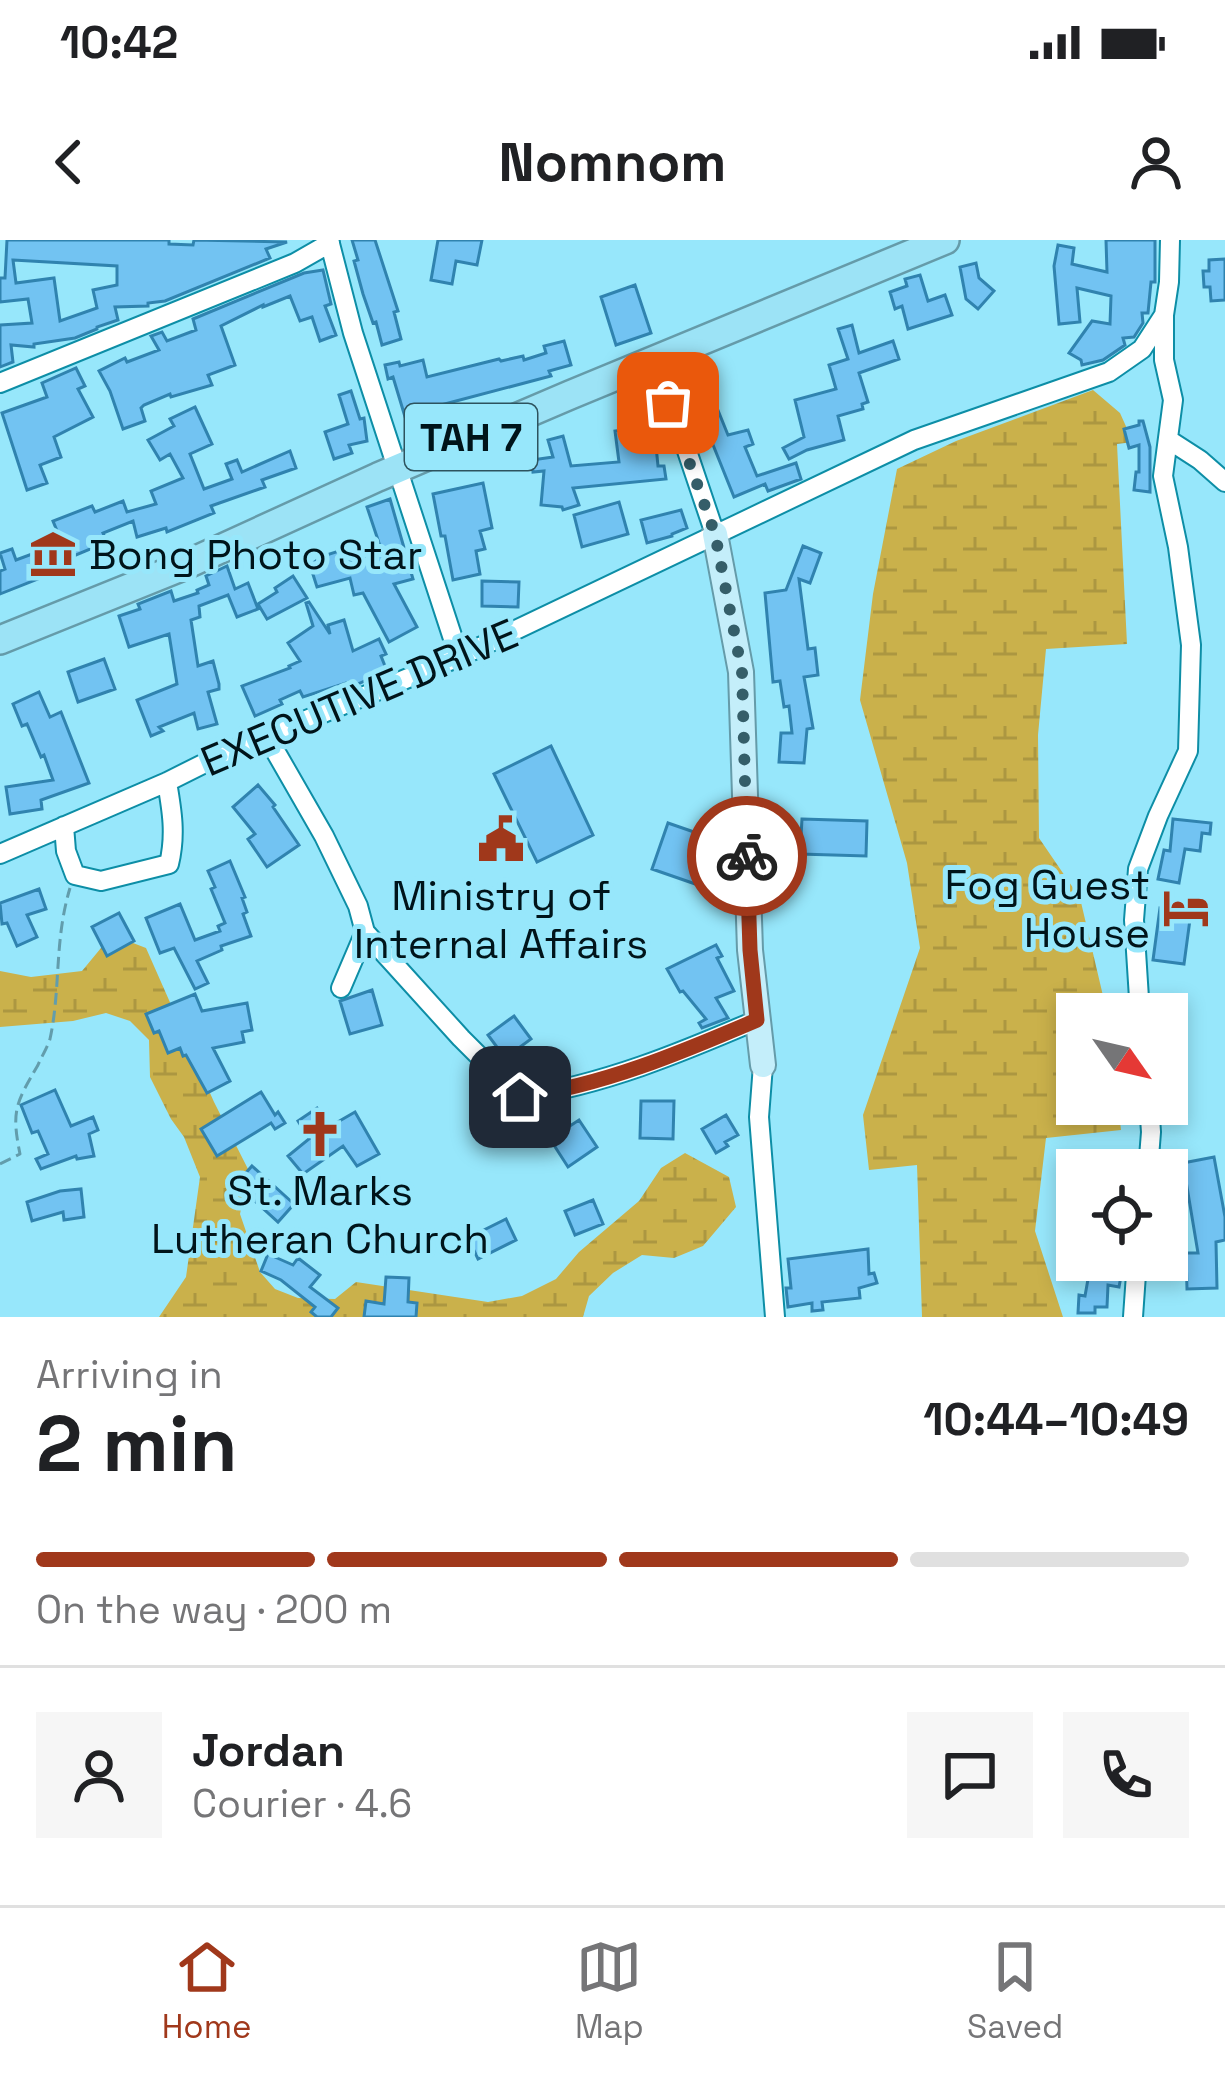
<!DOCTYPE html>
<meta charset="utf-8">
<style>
:root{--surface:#fff;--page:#f6f6f6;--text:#202124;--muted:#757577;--line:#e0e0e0;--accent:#a0381b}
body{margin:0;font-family:"Space Grotesk",sans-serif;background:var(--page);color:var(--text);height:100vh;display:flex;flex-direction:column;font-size:45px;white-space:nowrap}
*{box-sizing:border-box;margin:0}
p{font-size:39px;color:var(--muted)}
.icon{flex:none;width:66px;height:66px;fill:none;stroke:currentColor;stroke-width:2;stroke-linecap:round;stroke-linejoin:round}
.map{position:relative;height:1077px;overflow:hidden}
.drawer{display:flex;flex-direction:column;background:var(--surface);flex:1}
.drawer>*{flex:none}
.needle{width:78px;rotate:124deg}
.buttons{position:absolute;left:1056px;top:753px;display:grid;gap:24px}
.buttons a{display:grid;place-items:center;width:132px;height:132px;border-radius:0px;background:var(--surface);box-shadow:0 6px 18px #0003;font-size:60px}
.pin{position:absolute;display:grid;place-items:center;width:102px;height:102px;color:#fff;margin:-51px;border-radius:24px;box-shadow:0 6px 18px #0006}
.courier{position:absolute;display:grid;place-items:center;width:120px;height:120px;margin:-60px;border:9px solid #a0381b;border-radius:50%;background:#fff;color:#222;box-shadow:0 3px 15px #0007}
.headline em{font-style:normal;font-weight:800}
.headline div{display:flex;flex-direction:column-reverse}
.headline{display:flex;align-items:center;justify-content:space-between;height:204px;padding:0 36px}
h1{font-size:78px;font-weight:800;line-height:90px}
.bar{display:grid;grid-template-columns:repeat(4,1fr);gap:18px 12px;align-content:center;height:144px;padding:0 36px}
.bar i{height:15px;border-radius:9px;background:var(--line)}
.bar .selected{background:var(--accent)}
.bar p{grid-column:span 4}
.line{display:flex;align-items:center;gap:30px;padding:0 36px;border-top:3px solid var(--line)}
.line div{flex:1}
.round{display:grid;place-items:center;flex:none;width:126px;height:126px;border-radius:0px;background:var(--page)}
.status{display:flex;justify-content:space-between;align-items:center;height:84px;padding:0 60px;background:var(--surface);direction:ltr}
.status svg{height:33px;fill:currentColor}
header{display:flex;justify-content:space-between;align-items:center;height:156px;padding:0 36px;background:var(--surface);font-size:54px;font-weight:800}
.dock{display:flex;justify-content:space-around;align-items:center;height:168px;border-top:3px solid var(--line);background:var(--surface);font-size:33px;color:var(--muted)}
.dock a{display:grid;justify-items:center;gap:6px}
.dock .selected{color:var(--accent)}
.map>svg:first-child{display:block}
.wetland{fill:url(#wetland-marsh)}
.building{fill:#72c3f2;stroke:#3083af;stroke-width:3;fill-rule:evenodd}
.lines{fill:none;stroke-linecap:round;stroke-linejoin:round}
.minor-casing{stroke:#0d8ea6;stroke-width:22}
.major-casing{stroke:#659ba9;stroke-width:28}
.highway-casing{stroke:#659ba9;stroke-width:32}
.path{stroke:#629dac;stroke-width:3;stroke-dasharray:12 6;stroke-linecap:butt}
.minor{stroke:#fff;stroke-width:18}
.major{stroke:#c4eefa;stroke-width:24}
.highway{stroke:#9ce3f6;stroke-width:27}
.done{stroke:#355e69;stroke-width:12;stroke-dasharray:0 21.6}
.route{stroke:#a0381b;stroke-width:15}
.labels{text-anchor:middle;stroke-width:10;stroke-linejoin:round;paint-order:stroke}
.shield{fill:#97e7fb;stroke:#2d535e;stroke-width:3}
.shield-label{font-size:39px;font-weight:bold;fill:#00141a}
.poi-label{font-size:42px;fill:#00141a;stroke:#97e7fb}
.street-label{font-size:42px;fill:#00141a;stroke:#97e7fb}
</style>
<div class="status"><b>10:42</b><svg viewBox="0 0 49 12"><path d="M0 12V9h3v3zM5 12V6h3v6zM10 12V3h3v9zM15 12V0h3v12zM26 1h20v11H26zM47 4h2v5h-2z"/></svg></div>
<header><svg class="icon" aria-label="back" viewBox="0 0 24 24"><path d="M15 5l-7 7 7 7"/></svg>Nomnom<svg class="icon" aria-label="person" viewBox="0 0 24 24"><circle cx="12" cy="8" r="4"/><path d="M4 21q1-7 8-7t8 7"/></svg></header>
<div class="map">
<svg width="1225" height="1077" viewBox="0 0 1225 1077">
<defs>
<pattern id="wetland-marsh" width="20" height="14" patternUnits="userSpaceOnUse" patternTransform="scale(3)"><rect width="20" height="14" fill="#cab14b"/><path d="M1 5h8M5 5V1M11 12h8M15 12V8" fill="none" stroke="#ac9741"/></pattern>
</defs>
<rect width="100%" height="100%" fill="#97e7fb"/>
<!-- wetland -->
<path class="wetland" d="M1093,150L1120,173L1133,202L1117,204L1127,404L1046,409L1038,495L1039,598L1080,658L1104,760L1106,774H1077V864H1118L1121,890L1046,898L1035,991L1063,1077H922L917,925L869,930L863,875L920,708L907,623L860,460L873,354L897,229L956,201Z
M133,703L146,708L214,862L249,931L240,974L260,1032L275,1049L298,1058L335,1059L356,1042L488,1062L522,1056L556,1039L579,1012L639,961L661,928L685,913L729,937L736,967L703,1006L674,1018L642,1015L613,1033L589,1056L583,1077H159L186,1037L200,937L184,897L171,879L150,837L149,800L130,781L106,773L73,781L0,787V731L31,737L82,731L101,708Z"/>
<!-- building -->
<path class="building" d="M7,0H169V4L193,5L194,0L287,2L266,9L270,18L165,61L148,63V66L115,67L118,80L97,87V89L75,98L34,104V107L11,105L13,122L0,127V85L32,83L28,59L0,62V38H5ZM13,20L117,26V45L93,50L97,68L60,81L54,38L16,43Z
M352,0H375L398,71L394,72L401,99L382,105L376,82L373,83L363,54L354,21L358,20Z
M438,0H482L477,25L456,21L452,44L431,40Z
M1106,0H1155V42H1151L1148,73H1142L1143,83L1134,97L1123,98L1125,105L1103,120L1082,125L1081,120L1069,113L1092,81L1110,84L1111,56L1077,48L1080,82L1059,84L1054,26L1058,5L1074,8L1072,24L1107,32Z
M1225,19V60L1211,61L1210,47H1204L1203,31H1209V20Z
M976,23L979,38L994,51L978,69L966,59L960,27Z
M323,30L331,64L325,66L336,95L320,101L312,77L300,81L290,56L263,67V65L221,86L235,125L208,135L212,145L171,157L170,154L144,165L141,168L145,181L123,189L110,151L99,131L125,118L127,122L159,110L151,96L162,92L167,101L196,90L193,79L304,33Z
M920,35L928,61L945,55L952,75L908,89L902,66L895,69L890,52L907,46L905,39Z
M635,45L651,93L616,105L601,57Z
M852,85L859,113L893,101L899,119L859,133L868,162L862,164L863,169L838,176L844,200L807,210L789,219L783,208L804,197L795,160L836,149L829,125L848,119L838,89Z
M564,101L571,125L549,131L551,136L441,165L443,168L406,180L393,137L388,139L385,125L399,122L400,126L423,120L427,137L499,119L501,121L523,116L524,120L546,113L544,106Z
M76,128L85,146L78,149L93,177L54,197L61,217L40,225L47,243L27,250L2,173L47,157L42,143Z
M351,151L360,179L364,178L367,201L349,205L352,213L334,219L325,192L348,184L339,155Z
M711,153L728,195L748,190L753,204L745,207L757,236L796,223L801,239L768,251L765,244L734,257L695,160Z
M195,167L212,204L190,214L204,249L232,239L226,224L237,220L242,232L290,211L296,228L262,240L265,247L211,266L214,273L167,292L166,288L137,297L133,281L103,293L107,302L59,322L61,327L47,333L48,335L0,354V331L5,329L0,313L12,309L16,320L62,303L53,281L92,266L95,272L123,261L127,272L156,264L151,251L183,238L170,214L160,220L148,200L174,186L170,179Z
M1139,181H1143L1150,207V252L1134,250L1136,232H1139V205L1129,208L1124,189L1139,185Z
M654,186L658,226H664L666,239L573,248L579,265L563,270L562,267L541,265L544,231L533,232L532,220L553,217L548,200L563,196L571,226L619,222L615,191Z
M483,243L492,288L480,291L485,309L476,311L480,334L453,340L445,296H441L433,254Z
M390,259L413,339L394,344L417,387L389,402L363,353L354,355L350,338L317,347L310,325L323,316L342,310L346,322L382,312L367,267Z
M619,262L628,294L582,307L574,275Z
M681,270L687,288L672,294V296L647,303L641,280Z
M803,306L821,313L810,343L799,339L808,409L815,408L818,435L804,437L813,488L807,489L804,523L779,522L781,493H792L789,466L784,467L780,441L773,442L765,353L786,350Z
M227,326L235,349L248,343L258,369L237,377L228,355L199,366L200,377L191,380L198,426L213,421L219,444V449L208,452L217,484L198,489L194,473L159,487L163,491L151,496L137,460L177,444L169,394L129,407L119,376L140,369L138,364L171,351L174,361L198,353L197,350L209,345L206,336Z
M293,336L307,358L267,379L258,364L277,352L275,348Z
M482,341L519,342L518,367L482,366Z
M309,362L330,394L328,385L344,380L353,411L379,399L386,414L381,416L387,431L351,447L349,442L303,457L300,451L280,460L282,464L255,476L242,446L290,428L289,426L300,421L288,403L313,386L306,363Z
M104,419L115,449L78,462L68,432Z
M39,452L50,477L61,472L89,543L41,560L42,569L10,574L6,547L53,540L44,515L41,517L27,484L22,486L13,464Z
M551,506L593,595L537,622L494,534Z
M258,545L275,565L273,567L299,605L267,627L248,599L255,594L233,567Z
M802,579L867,581L866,616L800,614Z
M1173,579L1211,583L1210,594L1202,593L1200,611L1185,609L1179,643L1158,639L1164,610L1170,611Z
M668,583L720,601L704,647L652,629Z
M230,621L245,657L242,658L247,672L243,674L251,696L221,706L222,710L197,721L208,743L195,749L174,708L160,713L146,678L180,664L195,700L220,691L218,686L225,683L211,649L215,647L208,631Z
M39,649L46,669L27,675L37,697L17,706L7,683L2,684L0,663Z
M1160,668L1191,672L1184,724L1153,720Z
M119,673L134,701L107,716L92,687Z
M716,705L722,716L717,718L734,751L716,758L728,778L702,788L699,783L706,779L683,751L680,752L667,729Z
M372,750L382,785L350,794L340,761Z
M195,754L202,771L247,763L252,790L242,792L244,802L213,808L230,841L207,853L186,815L183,816L180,808L168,813L159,791L154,793L146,774Z
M514,776L531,799L505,818L488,795Z
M55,850L71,886L93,877L98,890L89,894L94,916L77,919L76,916L41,929L36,919L48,914L38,891L32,893L21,865Z
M261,852L275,875L278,872L285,883L275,889L271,883L217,916L201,889Z
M641,861H674L673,899L640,898Z
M317,868L329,887L355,872L379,914L357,926L343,906L303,934L288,916L309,899L298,881Z
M726,875L738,895L725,902L728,906L716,913L702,889Z
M579,880L597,907L568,927L550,899Z
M1214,917L1225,977V1000L1216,1002L1217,1048L1187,1049L1186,1013H1198L1183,923Z
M252,926L294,964L278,982L236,944Z
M81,949L84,977L64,980L63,972L32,981L27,962L60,951Z
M593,960L603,984L575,995L565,971Z
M506,979L516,1000L478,1019L468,998Z
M868,1009L869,1034L874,1033L877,1043L859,1048L860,1058L822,1062L823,1070L812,1071V1063L788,1067L786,1048H791L788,1019Z
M268,1014L293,1025L298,1018L320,1035L310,1047L338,1068L331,1077H317L311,1072L315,1067L281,1040L261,1031Z
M1099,1026L1122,1031L1119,1047L1108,1045L1107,1067H1095V1073H1078L1079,1055L1085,1056L1090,1028L1098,1030Z
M386,1037L409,1038L408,1062L417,1063L416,1077H364L366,1061L384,1064Z"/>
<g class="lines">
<defs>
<path id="minor" d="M329,0L353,93L459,417
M652,123L684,202L715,294
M0,143L295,23L330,3
M1169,200L1200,220L1225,242
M266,495L324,596L358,666L365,692L341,748
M64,586L66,611L75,635L101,641L169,624C176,595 172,571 167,542
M0,614L167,542L219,516L459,417L914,200L1109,132L1142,109L1164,75L1169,42L1170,0
M365,692L461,798L520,857C603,845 680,813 757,780
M1140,774L1134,680L1138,629L1158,576L1188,511L1191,405L1178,307L1163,236L1173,160L1164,120V75
M763,825L759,877L775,1077
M1148,930L1151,892L1149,864
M1133,1077L1137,1020"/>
<path id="major" d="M715,294L741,432L750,710L763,825"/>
<path id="highway" d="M0,400L181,327L378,237L570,155L945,0"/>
</defs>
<!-- minor casing -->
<use href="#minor" class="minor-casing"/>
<!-- major casing -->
<use href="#major" class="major-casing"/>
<!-- highway casing -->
<use href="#highway" class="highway-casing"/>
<!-- path -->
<path class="path" d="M0,924L20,914C11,870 16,863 38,825C42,816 47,808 50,799C61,748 54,701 70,648"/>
<!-- minor -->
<use href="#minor" class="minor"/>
<!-- major -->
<use href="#major" class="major"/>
<!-- highway -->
<use href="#highway" class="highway"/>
</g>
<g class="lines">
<!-- done -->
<path class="done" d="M668,163L715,294L742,432L747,616"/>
<!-- route -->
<path class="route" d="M520,857C604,845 680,813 757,780L750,710L747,616"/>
</g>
<!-- icons -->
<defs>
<symbol id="museum-bare" viewBox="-9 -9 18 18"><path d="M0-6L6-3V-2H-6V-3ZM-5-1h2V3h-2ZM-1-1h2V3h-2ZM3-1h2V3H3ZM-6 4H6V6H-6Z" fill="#a0381b" stroke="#97e7fb" stroke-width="2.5" paint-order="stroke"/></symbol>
<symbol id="civic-bare" viewBox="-9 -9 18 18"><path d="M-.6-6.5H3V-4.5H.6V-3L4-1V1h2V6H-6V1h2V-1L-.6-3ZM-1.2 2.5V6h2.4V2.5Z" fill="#a0381b" stroke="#97e7fb" stroke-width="2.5" paint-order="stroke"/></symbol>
<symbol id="hotel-bare" viewBox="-9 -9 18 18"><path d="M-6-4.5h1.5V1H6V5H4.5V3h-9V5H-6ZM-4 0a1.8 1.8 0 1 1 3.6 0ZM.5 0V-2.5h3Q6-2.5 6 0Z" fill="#a0381b" stroke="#97e7fb" stroke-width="2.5" paint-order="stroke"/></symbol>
<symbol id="church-bare" viewBox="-9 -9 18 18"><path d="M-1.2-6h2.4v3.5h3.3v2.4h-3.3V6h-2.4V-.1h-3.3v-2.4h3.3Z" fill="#a0381b" stroke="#97e7fb" stroke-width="2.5" paint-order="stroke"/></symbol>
</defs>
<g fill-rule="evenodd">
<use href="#museum-bare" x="20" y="281" width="66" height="66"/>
<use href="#civic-bare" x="468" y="566" width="66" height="66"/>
<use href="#hotel-bare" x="1153" y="635" width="66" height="66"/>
<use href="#church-bare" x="287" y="861" width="66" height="66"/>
</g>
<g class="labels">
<!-- shield labels -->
<rect class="shield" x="405" y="164" width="132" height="66" rx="9"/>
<g class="shield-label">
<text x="471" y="211">TAH 7</text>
</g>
<!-- poi labels -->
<g class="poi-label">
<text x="89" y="329" text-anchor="start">Bong Photo Star</text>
<text x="1150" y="659" text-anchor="end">Fog Guest<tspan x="1150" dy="48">House</tspan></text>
<text x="501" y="670">Ministry of<tspan x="501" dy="48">Internal Affairs</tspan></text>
<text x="320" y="965">St. Marks<tspan x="320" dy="48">Lutheran Church</tspan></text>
</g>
<!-- street labels -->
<g class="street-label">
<text transform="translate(359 457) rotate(-23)" y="15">EXECUTIVE DRIVE</text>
</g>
</g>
</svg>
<div class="buttons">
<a><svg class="needle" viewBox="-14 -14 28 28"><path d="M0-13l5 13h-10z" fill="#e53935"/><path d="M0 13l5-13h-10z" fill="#757577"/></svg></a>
<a><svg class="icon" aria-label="locate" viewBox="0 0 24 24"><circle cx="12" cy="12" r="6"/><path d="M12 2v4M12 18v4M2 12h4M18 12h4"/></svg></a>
</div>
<div class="pin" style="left:668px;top:163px;background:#ea580c"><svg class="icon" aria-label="bag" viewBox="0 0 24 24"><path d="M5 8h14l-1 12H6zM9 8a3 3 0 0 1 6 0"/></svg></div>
<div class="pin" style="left:520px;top:857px;background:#1f2937"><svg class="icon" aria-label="home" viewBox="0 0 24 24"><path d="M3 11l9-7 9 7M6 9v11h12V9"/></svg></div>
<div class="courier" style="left:747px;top:616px"><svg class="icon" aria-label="bike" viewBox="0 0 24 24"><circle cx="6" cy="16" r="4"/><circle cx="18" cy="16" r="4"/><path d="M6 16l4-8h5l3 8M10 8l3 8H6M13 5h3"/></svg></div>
</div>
<section class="drawer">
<div class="headline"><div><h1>2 min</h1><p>Arriving in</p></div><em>10:44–10:49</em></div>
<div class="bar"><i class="selected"></i><i class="selected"></i><i class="selected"></i><i></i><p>On the way · 200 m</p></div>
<div class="line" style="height:216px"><a class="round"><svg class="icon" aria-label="person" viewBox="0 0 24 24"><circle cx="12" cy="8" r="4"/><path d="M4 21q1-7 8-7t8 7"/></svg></a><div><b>Jordan</b><p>Courier · 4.6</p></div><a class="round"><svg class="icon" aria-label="chat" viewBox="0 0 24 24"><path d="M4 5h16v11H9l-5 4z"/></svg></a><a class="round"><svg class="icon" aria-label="phone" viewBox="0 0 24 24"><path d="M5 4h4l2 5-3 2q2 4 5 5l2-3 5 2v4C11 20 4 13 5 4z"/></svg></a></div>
</section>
<nav class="dock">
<a class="selected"><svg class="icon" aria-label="home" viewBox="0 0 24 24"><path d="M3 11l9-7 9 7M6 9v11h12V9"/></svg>Home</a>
<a><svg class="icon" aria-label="map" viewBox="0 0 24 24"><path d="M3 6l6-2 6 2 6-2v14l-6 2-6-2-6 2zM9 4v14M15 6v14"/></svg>Map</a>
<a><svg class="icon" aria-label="saved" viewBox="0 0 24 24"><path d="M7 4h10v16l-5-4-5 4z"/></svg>Saved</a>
</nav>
